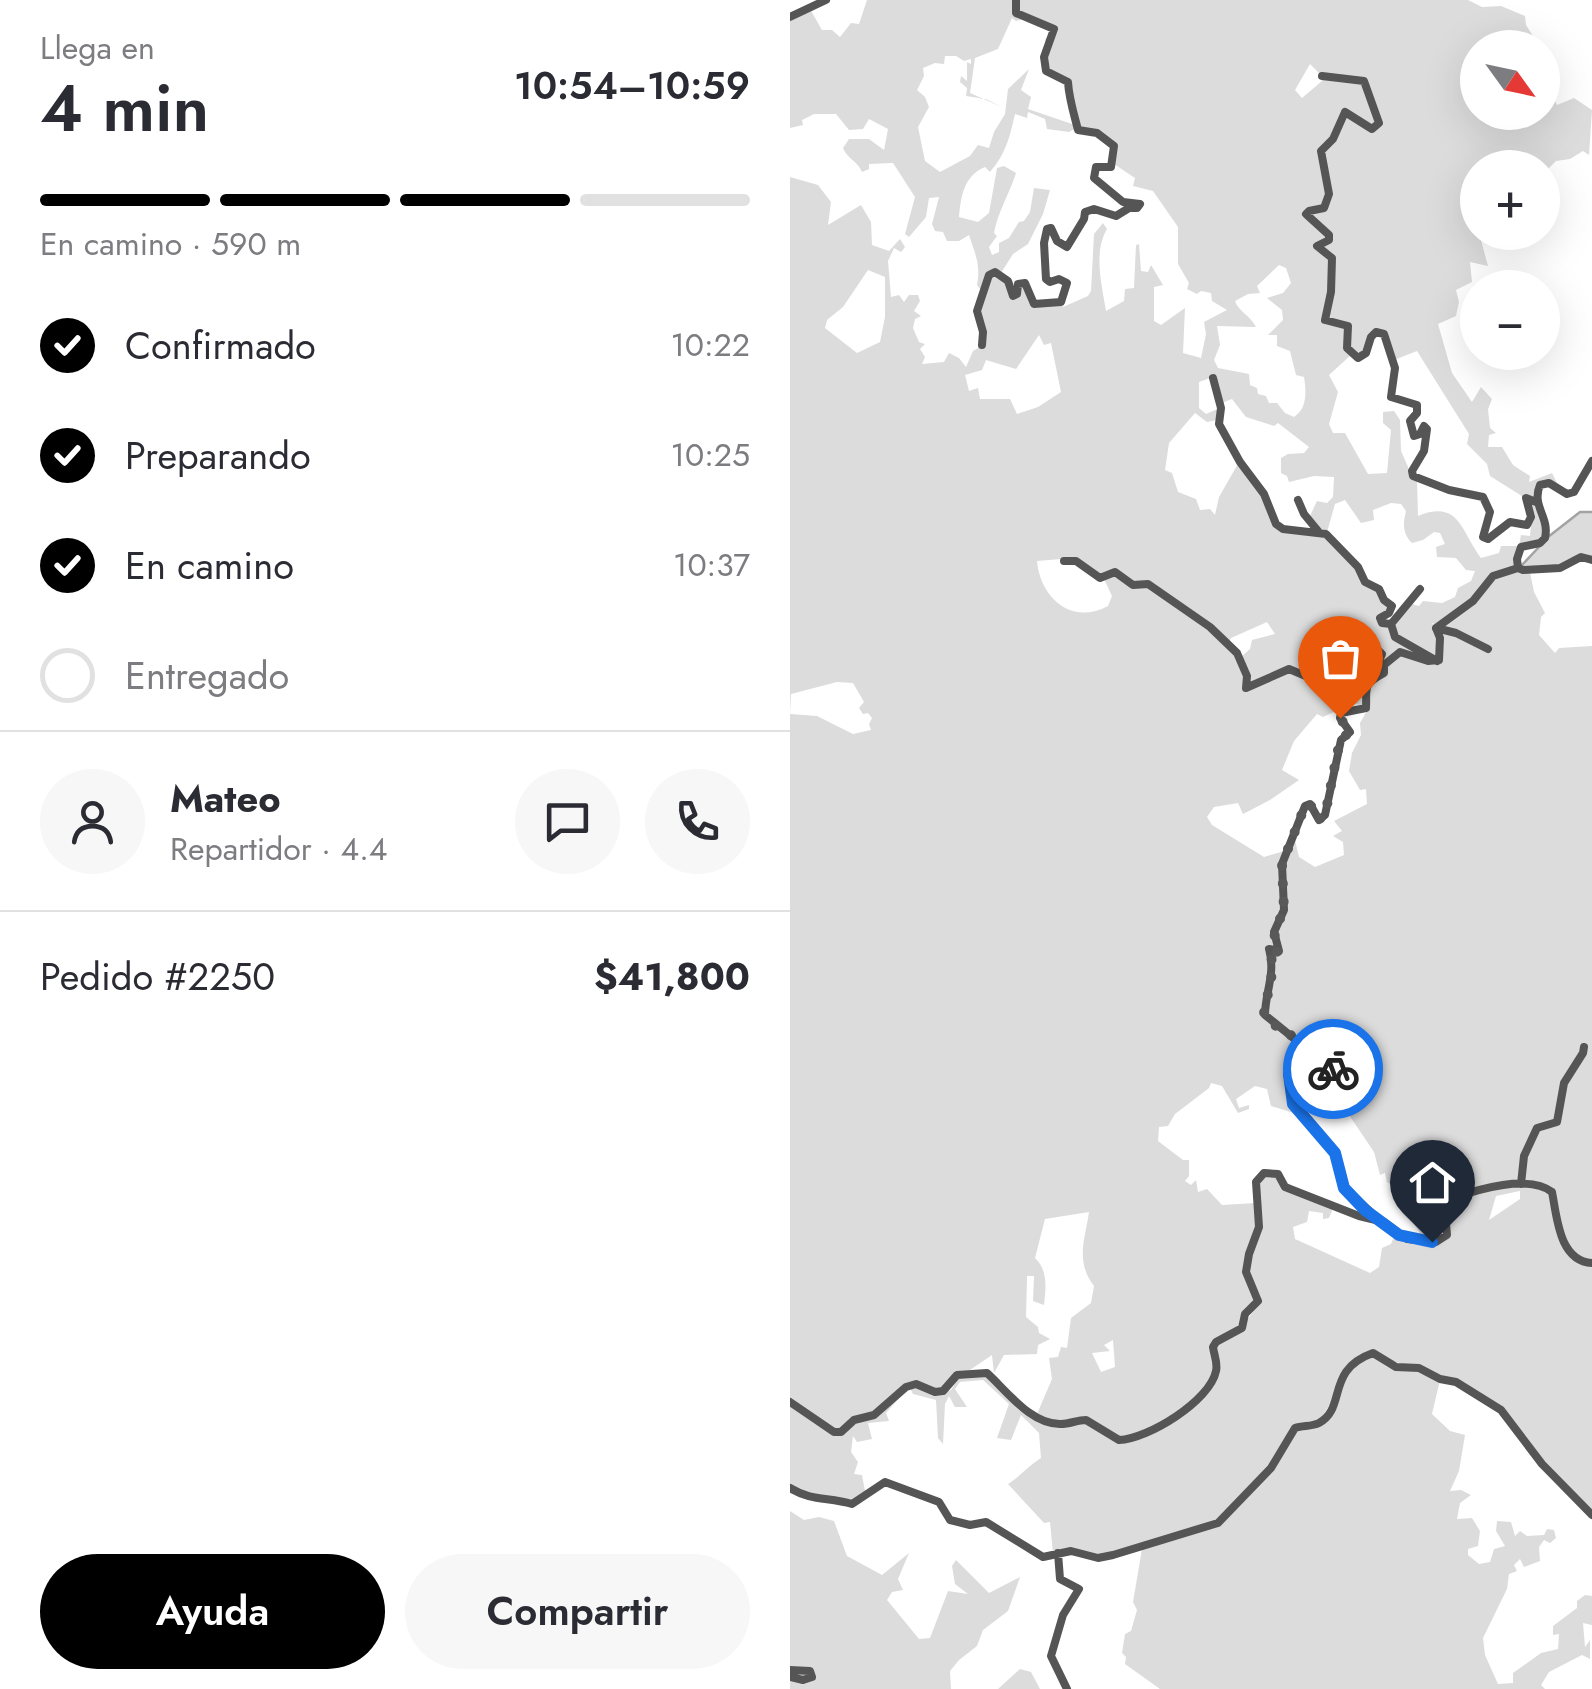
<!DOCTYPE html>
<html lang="es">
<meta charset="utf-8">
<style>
:root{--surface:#fff;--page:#f7f7f7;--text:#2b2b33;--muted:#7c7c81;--line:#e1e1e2;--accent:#000}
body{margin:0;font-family:Jost,sans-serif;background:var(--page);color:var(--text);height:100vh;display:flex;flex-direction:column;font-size:38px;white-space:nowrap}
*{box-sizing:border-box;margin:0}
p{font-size:32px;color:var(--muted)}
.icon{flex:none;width:55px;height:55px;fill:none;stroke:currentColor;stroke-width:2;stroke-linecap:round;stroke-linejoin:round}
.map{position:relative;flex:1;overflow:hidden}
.details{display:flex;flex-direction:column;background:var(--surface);width:790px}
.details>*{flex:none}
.needle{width:65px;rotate:123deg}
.tools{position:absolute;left:670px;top:30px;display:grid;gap:20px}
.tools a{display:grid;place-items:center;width:100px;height:100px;border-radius:50%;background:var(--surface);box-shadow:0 10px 40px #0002;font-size:50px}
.pin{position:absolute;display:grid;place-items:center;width:85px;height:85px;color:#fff;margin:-102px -42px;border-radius:50% 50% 50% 0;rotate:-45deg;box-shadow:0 0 10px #0007}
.pin .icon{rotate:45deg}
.courier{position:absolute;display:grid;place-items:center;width:100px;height:100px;margin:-50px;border:8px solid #1a73e8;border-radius:50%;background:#fff;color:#222;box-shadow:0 2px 12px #0007}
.overview em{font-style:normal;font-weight:600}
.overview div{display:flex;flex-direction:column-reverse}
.overview{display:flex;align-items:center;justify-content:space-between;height:170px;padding:0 40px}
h1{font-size:65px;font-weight:600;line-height:75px}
.bar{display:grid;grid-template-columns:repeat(4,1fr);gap:15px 10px;align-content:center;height:120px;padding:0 40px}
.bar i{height:12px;border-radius:8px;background:var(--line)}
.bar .selected{background:var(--accent)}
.bar p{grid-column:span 4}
.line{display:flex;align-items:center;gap:25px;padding:0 40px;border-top:2px solid var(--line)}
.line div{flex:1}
.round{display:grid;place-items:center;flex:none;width:105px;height:105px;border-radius:52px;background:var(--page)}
ol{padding:0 40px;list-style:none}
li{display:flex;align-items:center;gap:30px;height:110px}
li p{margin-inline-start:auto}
li .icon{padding:10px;border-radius:50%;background:var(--accent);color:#fff;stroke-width:4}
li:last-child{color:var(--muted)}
li i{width:55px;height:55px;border:5px solid var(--line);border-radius:50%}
.action{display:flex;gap:20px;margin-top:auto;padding:20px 40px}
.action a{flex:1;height:115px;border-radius:60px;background:var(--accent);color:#fff;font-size:40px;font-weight:600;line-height:115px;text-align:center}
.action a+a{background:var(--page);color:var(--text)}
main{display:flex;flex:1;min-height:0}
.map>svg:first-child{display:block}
.green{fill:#dcdcdc;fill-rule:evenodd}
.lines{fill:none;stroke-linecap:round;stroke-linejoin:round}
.stream{stroke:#a3a3a3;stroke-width:2.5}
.minor{stroke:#555;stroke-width:8}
.done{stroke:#595959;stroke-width:10;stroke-dasharray:0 18}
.route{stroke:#1a73e8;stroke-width:12}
</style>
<main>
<section class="details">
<div class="overview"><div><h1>4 min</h1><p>Llega en</p></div><em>10:54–10:59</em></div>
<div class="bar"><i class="selected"></i><i class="selected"></i><i class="selected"></i><i></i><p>En camino · 590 m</p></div>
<ol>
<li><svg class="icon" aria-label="check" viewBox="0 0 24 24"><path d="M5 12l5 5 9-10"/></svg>Confirmado<p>10:22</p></li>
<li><svg class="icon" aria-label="check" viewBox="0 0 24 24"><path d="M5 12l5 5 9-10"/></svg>Preparando<p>10:25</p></li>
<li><svg class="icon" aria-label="check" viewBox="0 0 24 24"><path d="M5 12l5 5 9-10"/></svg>En camino<p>10:37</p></li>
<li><i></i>Entregado</li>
</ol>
<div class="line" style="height:180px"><a class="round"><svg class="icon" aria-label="person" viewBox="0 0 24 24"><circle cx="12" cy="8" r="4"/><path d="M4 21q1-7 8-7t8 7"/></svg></a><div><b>Mateo</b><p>Repartidor · 4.4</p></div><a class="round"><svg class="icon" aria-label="chat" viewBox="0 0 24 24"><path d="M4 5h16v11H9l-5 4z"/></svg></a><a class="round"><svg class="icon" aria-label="phone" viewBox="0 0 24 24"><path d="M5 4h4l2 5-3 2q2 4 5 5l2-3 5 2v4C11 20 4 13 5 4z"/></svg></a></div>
<div class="line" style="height:130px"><div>Pedido #2250</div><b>$41,800</b></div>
<div class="action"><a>Ayuda</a><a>Compartir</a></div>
</section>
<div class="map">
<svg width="802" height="1689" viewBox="0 0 802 1689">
<rect width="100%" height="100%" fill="#fff"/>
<!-- green -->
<path class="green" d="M77,0H225L223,9L225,14L263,30L257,43L255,40L261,30L234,19L226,21L222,18L208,49L185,58L180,93L212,107L196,99L176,96L177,88L170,82L171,76L177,81V62L181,64V59L174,61L166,56H155L154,64L145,63L133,68L134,76L127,90L135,97L139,107L128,127L135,161L150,172L180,156L188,145L199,148L204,132L215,114L218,89L239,69L231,90L241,97L238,109L285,125L286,128L279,132L257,129L255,119L238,112L237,118L225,114C220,136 216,154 200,172L195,167C174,176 171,195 169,217L188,222L199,213L207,168L214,166L226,173C219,195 208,211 204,233L207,236L199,247L202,255L209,252V243L219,238L229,222L234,221L240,212L244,188L260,190L253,214L238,244L223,254L211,273L198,274L195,287L190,289L187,285C191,264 185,254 179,235L169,241H157L153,232L145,231L142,224L149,197L139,198L136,217L119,237L115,234L125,197L103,163L79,164V169L72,172C68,161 57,159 53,148L59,139H79L94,150L98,129L79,119L73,129L59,130L46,114H24L12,120L13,125L0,128V19L20,9L32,30H42L50,37L61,23L69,24Z
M228,0H678L692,7L711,6L735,16L736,25L750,47L688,48V112H752L753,52L766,80L761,93L767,105L784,98L802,110L799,155L793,151L780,159L766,161L753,174L752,168H688V232L733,233L735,237L719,247L691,240L698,266L680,262L682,282L666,290L669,302L666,316L648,324L662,373L682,402L691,387L702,399L698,409L700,428L706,433L699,435L698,447H712L723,465L740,476L739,482L762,473L769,487L777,493L754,481L746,490L745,500L738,495L735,498L700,476L697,464L677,444L679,434L627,351L604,360L591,330L580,336L575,352L568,356L558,347L559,325L536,320C541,299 547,273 541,252L528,247L540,240L541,235L518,214L535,209L541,194L532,152L544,140L556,113L582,130H586L590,123L578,87L571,77L531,75L520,64L505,90L512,98L532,81L531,77L570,80L587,123L582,128L559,111L552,113L542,138L530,151L538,194L537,203L529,210L515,211L523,225L538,235L534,242L526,245V249L541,258L540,292L534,321L557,327L556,348L561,355L539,375L548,392L539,424L543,433H555L578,474L597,473L601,430L593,423V412L604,411L610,420L611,451L622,476L627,479L628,516C670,499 671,532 691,558L709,553L711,546H729L731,535L740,536L742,517L738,497C751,507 761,528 750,542L730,546L727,567L702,575L682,600L647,625L642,623L649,638L648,659L606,636L603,619L618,603L629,606L633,601L652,603L665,597L668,588L681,581L685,571L676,570L666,558L647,557L646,547L655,544L650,533L644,532L633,540L622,543C612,533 613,523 616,511L611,504L601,503L583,510L584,520L571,523L555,500L545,504L537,532L528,529L519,518L527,501L537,503L543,497L544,477L524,476L499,482L497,476L491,473V458L498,454L514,453L519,447L488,423L484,426L456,417L442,399L432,403L423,377L409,382V408L416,414L430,408L427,420L417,422L405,413L379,443L375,470L382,473L388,492L406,499L410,510L420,509L425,515L429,497L449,462C470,480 473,507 489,529L536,535L567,567L575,583L588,590L593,601L601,606L589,618L591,624L600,625L604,638L643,660L610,651L593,664V672L585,676L593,654L590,649L584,648L567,677L553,666L523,677C493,664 485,670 459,687L456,685L459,675L450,658L460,649L462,640L485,634L477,622L441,638L439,643L421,626L358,583L346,585L325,571L311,577L283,558L247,561C250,597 281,626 318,606L322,596L314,579C333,571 330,579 346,587L357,585L419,628L446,654L456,676L453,685L458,690C487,674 490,666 522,680L553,668L557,674L567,679L574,673L583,651L590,654L575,687L576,706L550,701L548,710L533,717L527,714L504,741L492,770L509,780L480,800L453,814L448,803L424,807L417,817L422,825L474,857L494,851L490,863L493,910L483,932L487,951L483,946L478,949C485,973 473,993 474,1016L482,1025L525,1054L547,1075L537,1078L506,1065L498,1073V1106L507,1114L481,1106L477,1089L465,1086L446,1099L449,1108L459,1105V1109L448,1113L432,1086L421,1083L419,1088L385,1114L378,1126L369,1127L368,1141L393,1160H399V1176L395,1181L401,1185L406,1180L408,1192L417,1189L432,1205L466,1203L467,1227L457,1253L454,1272L467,1297L454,1313L451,1326L425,1340L421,1347C421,1355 426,1361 424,1369C419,1400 361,1433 333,1438L296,1418L269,1422L247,1414L262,1379L259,1358L268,1357L271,1347L277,1348L281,1318L301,1303L304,1286C285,1261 295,1240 299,1212L255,1219L245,1258C258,1270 256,1288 254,1305L243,1301L244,1276H237L236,1317L248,1327L249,1333L260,1339L248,1345L247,1354L214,1355L204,1373L202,1355L180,1370L166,1374L153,1389L146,1390L127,1382L115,1385L83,1413L63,1418L50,1430H45L0,1400V177L28,185L41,202L38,225L71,205L81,222L82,245L99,251L110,239L115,247L111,252L104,248L98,261L101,297L109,295L114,302L119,295H128L130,301L124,311L131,316L125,319L123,328L129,342L135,344L130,349L135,357L132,364L154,362L159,353L169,358L176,367L183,351L193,345L194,332L188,312L202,274L215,280L223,297L228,296L229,285L234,284L244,305L272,304L273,307L298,296L301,291L304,234L313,223L317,229C303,252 312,286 316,311L334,301L335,289L344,288L346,245L349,244L351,271L358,272L361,265L373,285L364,287V321L371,325L395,308L393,353L411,358L416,334L414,322L437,310L422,301L421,293L411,291L407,294L397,289L399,283L388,264V227L363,191L343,186L345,178L324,164V142L308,131L289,130C286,113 281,98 279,81L257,70L255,57L265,29L227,12ZM489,265L496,268L501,283L493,293L477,298L492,310L493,320L478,335H487V346L500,351L506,375L514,377C516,390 518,408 504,417L495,413L487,403H479L476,396L468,394L467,388L460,385L459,374L428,368L424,360L430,345L427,326L466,327C461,316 448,311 445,301L458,294L470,293L467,286ZM78,270L95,277V317L90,342L67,353L35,328L37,320L53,307ZM249,335L254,345L261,343L271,392L248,407L227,414L220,399H190L188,388L179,391L175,375L192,370L196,360L226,369ZM47,682L63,683L74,702L69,708L73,714L78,713L82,718L79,724L81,730L63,734L27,716L0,714L1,694ZM323,1340L325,1367L311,1372L302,1353L320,1351L314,1345Z
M789,512H802V558L769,567H729L761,534Z
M728,570L740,572L744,592L755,613L751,617L749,635L765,653L769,648L802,646V1261C771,1259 768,1215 764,1191L750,1182H733L735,1156L745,1130L733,1156L730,1182L707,1184L660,1197L653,1212L656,1234L645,1240L634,1239L619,1216L617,1202L610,1199L609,1189L597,1182L595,1173L590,1175L584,1152L549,1100L531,1107L516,1104L509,1107L514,1094L502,1086L501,1074L507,1068L526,1078H548V1071L508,1038L483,1023L476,1013L484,969L481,949L487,954L490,952L485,933L495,910L493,864L503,832L509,857L525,867L554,855L553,842L543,836L552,831L544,821L577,804L576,789L570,790L559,771L562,753L571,735L570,723L579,707L577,688L583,679L595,674V665L610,653L638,663L649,661L651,638L648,631L665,634L695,649L667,632L648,628L684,602L703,577Z
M481,1174L543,1208L539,1218L533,1219V1213L519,1211L517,1222L503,1227L505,1239L580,1273L589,1267L592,1248L601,1244L605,1234L654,1241L657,1212L663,1200C693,1189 731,1178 760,1194C765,1220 768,1264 802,1265V1513L753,1463L712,1409L630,1367L607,1366L588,1353L565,1360L530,1421L512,1423L488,1456L427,1522L323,1554H263L260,1522L254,1523L218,1484C228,1478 238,1466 251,1458L249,1433L231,1415L221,1440L207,1438L219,1404L193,1380L170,1382L165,1389L177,1407H165L159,1396L155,1404L153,1444L148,1438L146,1400L123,1394L120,1388L126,1386L154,1393L161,1390L169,1377L196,1375L255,1423L292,1421L332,1442L392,1414L425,1382L424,1352L428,1343L447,1334L470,1302L471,1297L458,1272L465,1241L469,1178ZM730,1191V1199L699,1220L706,1196Z
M583,1355L629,1369L650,1380L642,1414L660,1431L675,1435L669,1471L660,1491L671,1490L681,1495L670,1503L667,1519L682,1518L690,1531L688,1546L678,1549V1555L689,1564L700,1562L704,1549L715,1546L706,1531L707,1521L721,1522L725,1536L730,1531L737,1536L754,1535L757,1529L764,1530L766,1538L760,1543L754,1540L749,1547L750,1561L734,1567L730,1559L724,1565L727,1571L719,1574L717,1589L693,1638L695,1655L708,1684L723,1683V1673L751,1653L768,1649L769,1634L763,1635V1626L787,1608V1601L795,1595L802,1596V1625L793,1623L795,1647L800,1640V1659L792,1655L759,1672L751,1685L755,1689H370L335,1664L336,1657L332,1653L335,1634L341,1631L347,1610L343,1602L352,1549L429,1524L462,1488L505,1429L531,1423L556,1371Z
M117,1389L96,1413L99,1421L78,1423L82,1439L67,1442L63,1436L61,1452L68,1462L64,1474L72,1475L75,1491L61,1502L19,1497L0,1486V1405L43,1434L65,1421L76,1419Z
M0,1511L14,1520L29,1517L44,1521L57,1556L92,1575L119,1553L108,1579L113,1590L102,1592L97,1600L129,1639L140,1638L158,1591L178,1594L165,1584L162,1566L166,1560L199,1593L230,1577L218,1611L193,1630L187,1646L169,1660L160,1671L161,1689H0Z
M230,1669L241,1672L250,1689H208Z"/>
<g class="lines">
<!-- stream -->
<path class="stream" d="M758,537L790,512H802
M731,566L749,547"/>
<!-- minor -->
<path class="minor" d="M0,17L36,0
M532,76L574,81L589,123L582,129L555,112L543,139L531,151L539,194L534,208L519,211L516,214L539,235V240L527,246L542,258L541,292L535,320L558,326L557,348L568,358L576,353L581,337L586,332L594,334L605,368L601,397L627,405V413L620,421L624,436L630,434L634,426L637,429L634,451L622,471L623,476L659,490L693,497L700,512L693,537L698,539L720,522L737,525L741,517L736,498L746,502
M192,345L193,332L187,311L199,275L205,272L218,281L223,296L227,294L228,284L235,283L244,304L271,302L277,283L269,279L260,282L256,279L254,243L257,229L261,228L267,241L277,247L294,219L295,212L304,209L326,216L339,208H347L350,204L333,202L304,178L306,167H321L324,146L307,133L288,130C284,114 279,99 278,82L256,71L254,57L264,29L226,13V0
M423,378L431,408L429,424L450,462L474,494L486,524L493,529L536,534L568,567L575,582L589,589L594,600L602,606L599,613L590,618L592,623L601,624
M802,461L784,492L777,494L759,483L750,485C741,506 760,517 755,538L750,543L731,547L727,559L728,568L733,570L770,568L791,557L802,560
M508,500L514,514L528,531
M274,561H286L310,578L325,572L343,585L358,584L420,627L447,653L457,676L456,688L499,669L523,679L553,667L567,678L582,651L587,649L592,654L582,678
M630,589L601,624L605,637L647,661
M646,628L666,633L698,649
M731,1184L734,1156L747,1128L767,1122L774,1083L793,1053L794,1047
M588,1219L555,1188L545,1153L503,1104L499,1074L506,1066L527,1077H547L548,1074L475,1015C475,993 486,973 479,949L489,951L484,932L494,910L492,864L515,806L520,804L529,820L535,815L551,740L560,732L550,718L551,713L576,708C577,687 572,685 594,673V665L610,652L638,661L649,660L650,638L646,628L683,601L703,576L728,568
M0,1402L44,1432H51L64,1420L84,1415L116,1387L126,1384L145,1392L153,1391L167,1375L197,1373C217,1391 241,1425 271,1424C280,1424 287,1420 296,1420L329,1440C358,1439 420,1401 426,1371C428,1363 424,1355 423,1347L426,1342L452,1328L455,1314L468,1301L456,1272L459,1254L469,1227L466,1182L474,1173L488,1174L495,1187L569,1216L594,1222L617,1239L646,1242L657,1235L655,1212L661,1199C688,1189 739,1174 762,1192C767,1217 769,1261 802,1263
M0,1488C21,1501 38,1497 62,1504L95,1482L149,1502L160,1520L180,1525L196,1522L253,1557L281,1551L308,1558L323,1555L428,1523L481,1468L505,1428C513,1425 521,1427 529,1423C557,1408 535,1370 583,1353L606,1367L629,1368L650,1379L666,1382L711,1410L752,1464L802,1515
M268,1553L270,1579L289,1589L273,1615L261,1656L277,1689
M0,1670L20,1671L22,1677L13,1680L0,1677"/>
</g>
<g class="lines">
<!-- done -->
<path class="done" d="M543,1069L507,1039L483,1024L474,1013L483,969L480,949L488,952L484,932L494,910L492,864L515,806L520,804L528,820L535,815L550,740L560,732L550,718"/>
<!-- route -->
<path class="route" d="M543,1069L548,1076L537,1079L506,1066L499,1074L503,1104L545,1153L554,1188L575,1210L609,1235L642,1242"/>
</g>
</svg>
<div class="tools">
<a><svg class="needle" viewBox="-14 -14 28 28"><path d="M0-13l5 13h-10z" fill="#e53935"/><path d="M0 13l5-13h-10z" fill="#7c7c81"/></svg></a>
<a>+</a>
<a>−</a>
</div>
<div class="pin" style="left:550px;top:718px;background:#ea580c"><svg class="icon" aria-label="bag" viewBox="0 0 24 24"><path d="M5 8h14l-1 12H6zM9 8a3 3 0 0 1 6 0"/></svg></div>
<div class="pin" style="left:642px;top:1242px;background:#1f2937"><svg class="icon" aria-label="home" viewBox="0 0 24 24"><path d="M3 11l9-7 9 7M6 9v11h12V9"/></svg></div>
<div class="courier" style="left:543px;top:1069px"><svg class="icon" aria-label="bike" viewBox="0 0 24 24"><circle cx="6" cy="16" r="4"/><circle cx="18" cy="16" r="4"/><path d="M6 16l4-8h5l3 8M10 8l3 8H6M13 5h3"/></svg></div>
</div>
</main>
